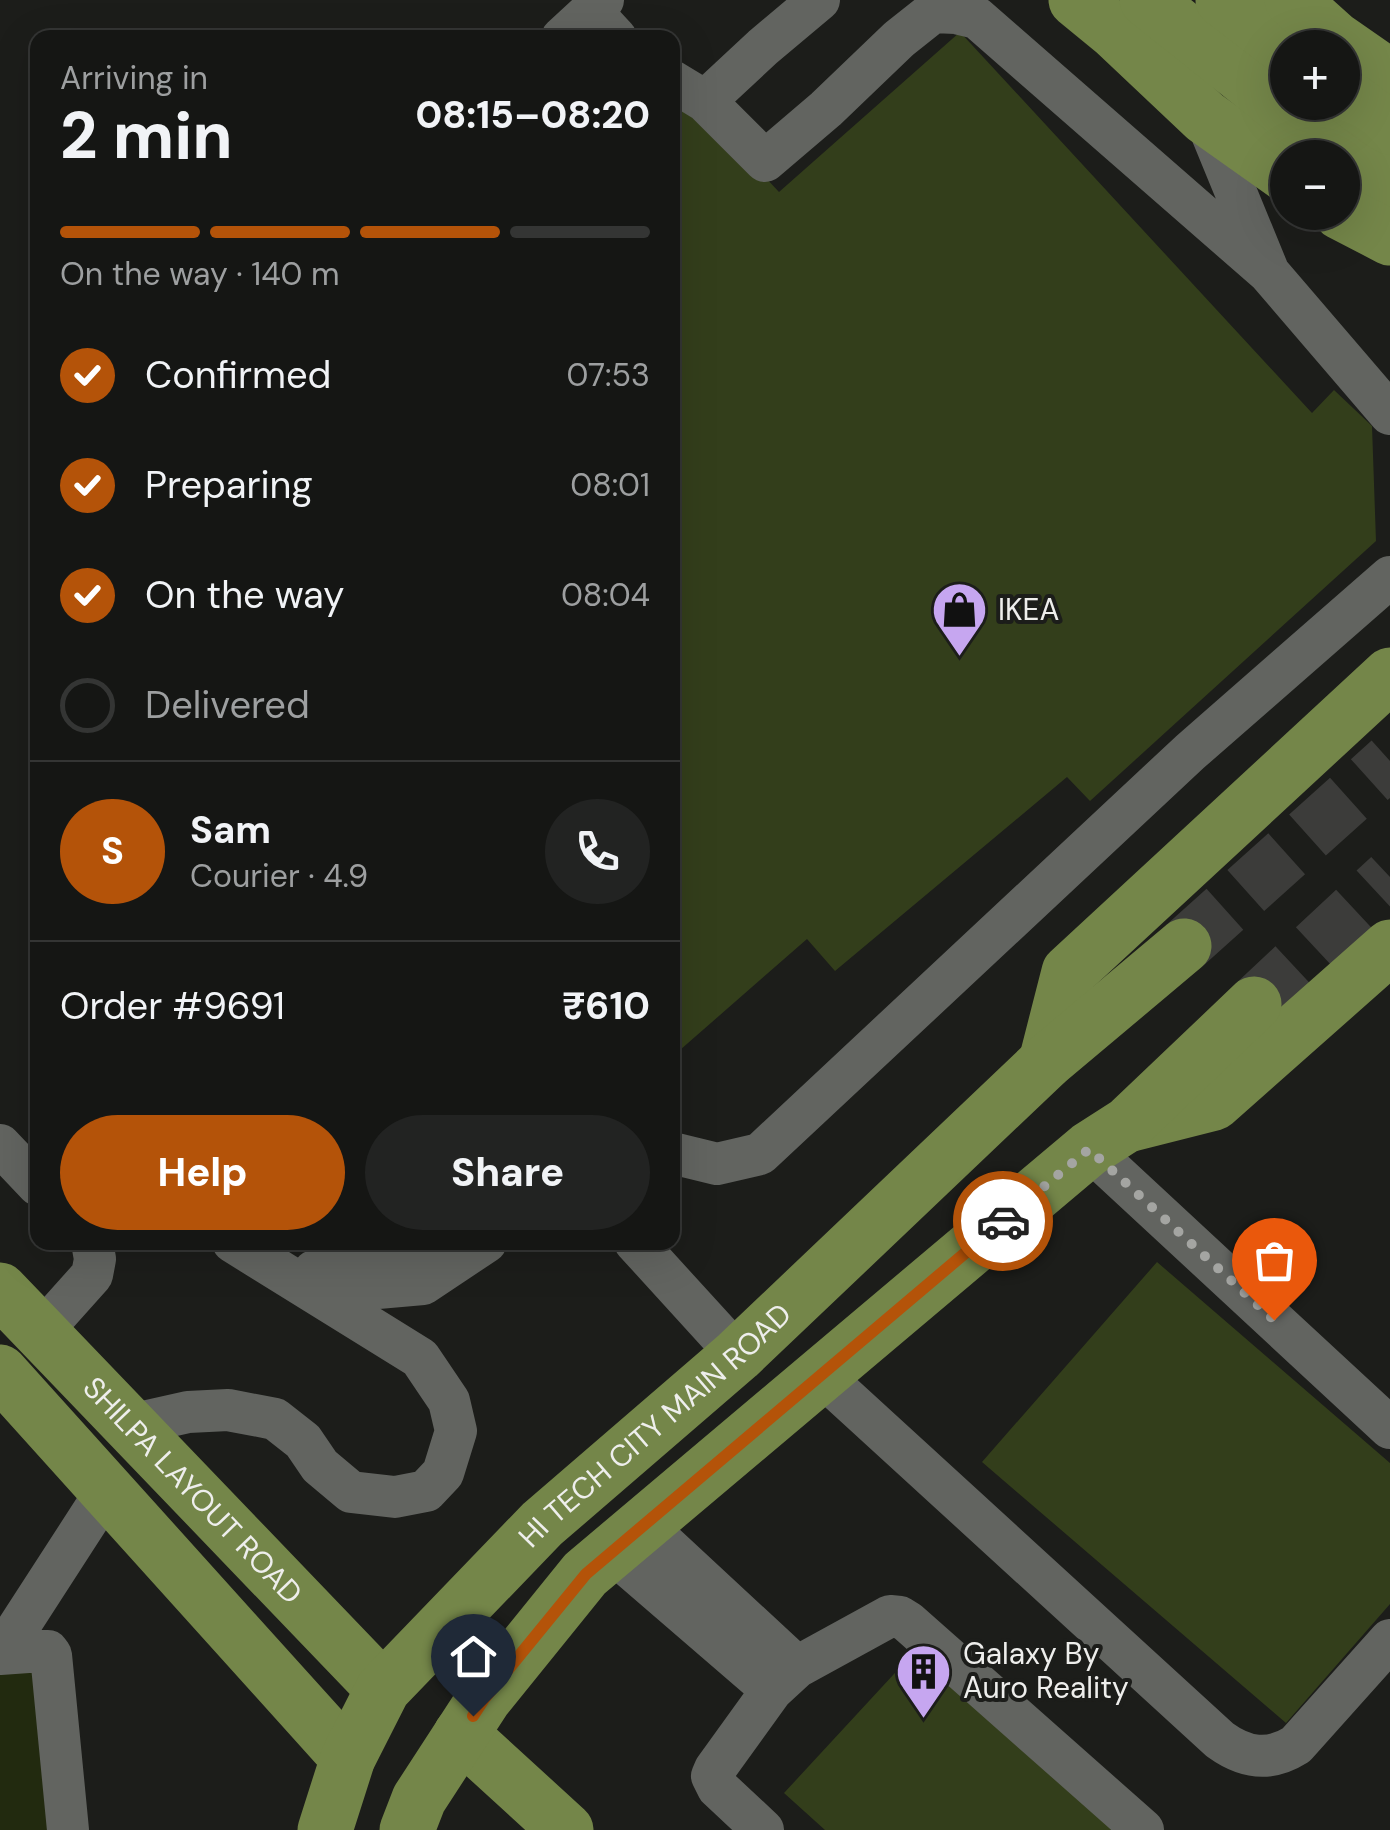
<!DOCTYPE html>
<meta charset="utf-8">
<style>
:root{--surface:#151614;--page:#222322;--text:#f1f3f6;--muted:#9d9fa0;--line:#343534;--accent:#b45309}
body{margin:0;font-family:"DM Sans",sans-serif;background:var(--page);color:var(--text);height:100vh;display:flex;flex-direction:column;font-size:38px;white-space:nowrap}
*{box-sizing:border-box;margin:0}
p{font-size:32px;color:var(--muted)}
.icon{flex:none;width:55px;height:55px;fill:none;stroke:currentColor;stroke-width:2;stroke-linecap:round;stroke-linejoin:round}
.map{position:relative;flex:1;overflow:hidden}
.side{position:absolute;left:30px;top:30px;width:650px;height:1220px;display:flex;flex-direction:column;background:var(--surface);border-radius:20px;box-shadow:0 10px 40px #0002,0 0 0 2px var(--line)}
.side>*{flex:none}
.fabs{position:absolute;left:1270px;top:30px;display:grid;gap:20px}
.fabs a{display:grid;place-items:center;width:90px;height:90px;border-radius:50%;background:var(--surface);box-shadow:0 10px 40px #0002,0 0 0 2px var(--line);font-size:50px}
.pin{position:absolute;display:grid;place-items:center;width:85px;height:85px;color:#fff;margin:-102px -42px;border-radius:50% 50% 50% 0;rotate:-45deg;box-shadow:0 0 10px #0007}
.pin .icon{rotate:45deg}
.courier{position:absolute;display:grid;place-items:center;width:100px;height:100px;margin:-50px;border:8px solid #b45309;border-radius:50%;background:#fff;color:#222;box-shadow:0 2px 12px #0007}
.summary em{font-style:normal;font-weight:800}
.summary div{display:flex;flex-direction:column-reverse}
.summary{display:flex;align-items:center;justify-content:space-between;height:170px;padding:0 30px}
h1{font-size:65px;font-weight:800;line-height:75px}
.bar{display:grid;grid-template-columns:repeat(4,1fr);gap:15px 10px;align-content:center;height:120px;padding:0 30px}
.bar i{height:12px;border-radius:8px;background:var(--line)}
.bar .on{background:var(--accent)}
.bar p{grid-column:span 4}
.line{display:flex;align-items:center;gap:25px;padding:0 30px;border-top:2px solid var(--line)}
.line div{flex:1}
.round{display:grid;place-items:center;flex:none;width:105px;height:105px;border-radius:52px;background:var(--page)}
ol{padding:0 30px;list-style:none}
li{display:flex;align-items:center;gap:30px;height:110px}
li p{margin-inline-start:auto}
li .icon{padding:10px;border-radius:50%;background:var(--accent);color:#fff;stroke-width:4}
li:last-child{color:var(--muted)}
li i{width:55px;height:55px;border:5px solid var(--line);border-radius:50%}
.action{display:flex;gap:20px;margin-top:auto;padding:20px 30px}
.action a{flex:1;height:115px;border-radius:60px;background:var(--accent);color:#fff;font-size:40px;font-weight:800;line-height:115px;text-align:center}
.action a+a{background:var(--page);color:var(--text)}
.map>svg:first-child{display:block}
.green{fill:#222a0f}
.building{fill:#333e1b}
.lines{fill:none;stroke-linecap:round;stroke-linejoin:round}
.major-tunnel{stroke:#3c3c3a;stroke-width:55;stroke-dasharray:55 28;stroke-linecap:butt}
.minor{stroke:#626460;stroke-width:42}
.major{stroke:#748649;stroke-width:55}
.done{stroke:#a4a5a2;stroke-width:10;stroke-dasharray:0 18}
.route{stroke:#b45309;stroke-width:12}
.labels{text-anchor:middle;stroke-width:8;stroke-linejoin:round;paint-order:stroke}
.poi-label{font-size:30px;fill:#eeeeec;stroke:#1c1d1a;text-anchor:start}
.street-label{font-size:30px;fill:#eeeeec;stroke:#1c1d1a}
</style>
<div class="map">
<svg width="1390" height="1830" viewBox="0 0 1390 1830">
<rect width="100%" height="100%" fill="#1c1d1a"/>
<!-- green -->
<path class="green" d="M0,1631L45,1646L74,1830H0Z"/>
<!-- building -->
<path class="building" d="M960,32L1312,413L1334,390L1372,426L1376,541L1090,801L1067,777L835,971L807,939L672,1057V117L688,103L724,133L779,192Z
M1157,1262L1390,1463V1604L1286,1723L982,1462Z
M918,1648L1118,1830H825L784,1793Z"/>
<g class="lines">
<!-- major-tunnel -->
<path class="major-tunnel" d="M1184,946L1390,761
M1254,1004L1390,877"/>
<!-- minor -->
<path class="minor" d="M591,11L616,38
M562,38L603,0
M672,81L705,101L763,47L819,0
M705,101L765,161L826,109L899,39L933,12L956,13L977,18L1269,273
M1205,117L1269,273L1390,414
M0,1145L38,1185
M1089,1149L1390,1428
M672,1153L717,1164L760,1154L1190,752L1390,577
M331,1242C365,1258 385,1271 423,1260
M635,1242L738,1355
M314,1271L355,1290L423,1284L486,1242
M41,1332L92,1275L95,1259L92,1242
M821,1375L1220,1740C1245,1758 1269,1762 1296,1745L1390,1640
M130,1425L188,1412L228,1410L275,1419L303,1441L320,1466L351,1492L395,1497L426,1491L443,1473L456,1431L449,1401L420,1358L233,1242
M644,1525L797,1667
M612,1552L772,1690
M0,1654L42,1651H48L51,1655L68,1830
M1,1654L107,1490
M763,1830L718,1788L712,1776L715,1769L772,1690L797,1667L890,1616L900,1617L908,1622L1143,1830"/>
<!-- major -->
<g class="major">
<path d="M1076,0L1115,32L1205,117L1288,176"/>
<path d="M1147,0L1319,137L1390,183"/>
<path d="M1223,0L1288,50"/>
<path d="M1292,0L1334,38L1390,77"/>
<path d="M1342,93L1377,119L1390,127"/>
<path d="M1340,212L1390,238"/>
<path d="M1046,1062L1069,972L1390,675"/>
<path d="M1131,1124L1214,1103L1390,947"/>
<path id="s1" d="M0,1290L383,1689"/>
<path d="M0,1372L348,1758"/>
<path d="M461,1734L566,1830"/>
<path id="s2" d="M325,1830L348,1758L383,1689L542,1524L738,1355L1046,1062L1184,946"/>
<path d="M407,1830L419,1799L484,1699L585,1574L1089,1149L1128,1124L1254,1004"/>
</g>
</g>
<g class="lines">
<!-- done -->
<path class="done" d="M1003,1221L1089,1149L1274,1320"/>
<!-- route -->
<path class="route" d="M473,1716L484,1699L586,1574L1003,1221"/>
</g>
<!-- icons -->
<defs>
<symbol id="shop-pin" viewBox="-11 -11 22 30"><path d="M0 17L-7.5 6A9.5 9.5 0 1 1 7.5 6Z" fill="#c6a6f0" stroke="#1c1d1a"/><path d="M-5-2.5h2.3a2.7 3.5 0 0 1 5.4 0H5L5.5 6h-11ZM-1.5-2.5h3a1.5 2.3 0 0 0-3 0Z" fill="#111"/></symbol>
<symbol id="building-pin" viewBox="-11 -11 22 30"><path d="M0 17L-7.5 6A9.5 9.5 0 1 1 7.5 6Z" fill="#c6a6f0" stroke="#1c1d1a"/><path d="M-4-6H4V6H1V3H-1V6H-4ZM-2.5-4.3h1.7v1.8h-1.7ZM.8-4.3h1.7v1.8H.8ZM-2.5-1h1.7V.8h-1.7ZM.8-1h1.7V.8H.8Z" fill="#111"/></symbol>
</defs>
<g fill-rule="evenodd">
<use href="#shop-pin" x="928" y="578" width="63" height="86"/>
<use href="#building-pin" x="892" y="1640" width="63" height="86"/>
</g>
<g class="labels">
<!-- poi labels -->
<g class="poi-label">
<text x="998" y="620">IKEA</text>
<text x="963" y="1664">Galaxy By<tspan x="963" dy="34">Auro Reality</tspan></text>
</g>
<!-- street labels -->
<g class="street-label">
<text dy="10" stroke="none"><textPath href="#s2" startOffset="532">HI TECH CITY MAIN ROAD</textPath></text>
<text dy="10" stroke="none"><textPath href="#s1" startOffset="278">SHILPA LAYOUT ROAD</textPath></text>
</g>
</g>
</svg>
<div class="fabs">
<a>+</a>
<a>−</a>
</div>
<div class="pin" style="left:1274px;top:1320px;background:#ea580c"><svg class="icon" aria-label="bag" viewBox="0 0 24 24"><path d="M5 8h14l-1 12H6zM9 8a3 3 0 0 1 6 0"/></svg></div>
<div class="pin" style="left:473px;top:1716px;background:#1f2937"><svg class="icon" aria-label="home" viewBox="0 0 24 24"><path d="M3 11l9-7 9 7M6 9v11h12V9"/></svg></div>
<div class="courier" style="left:1003px;top:1221px"><svg class="icon" aria-label="car" viewBox="0 0 24 24"><path d="M5 17H2v-5l4-1 3-4h7l3 4 3 1v5h-3M9 17h6M6 11h13"/><circle cx="7" cy="17" r="2"/><circle cx="17" cy="17" r="2"/></svg></div>
<section class="side">
<div class="summary"><div><h1>2 min</h1><p>Arriving in</p></div><em>08:15–08:20</em></div>
<div class="bar"><i class="on"></i><i class="on"></i><i class="on"></i><i></i><p>On the way · 140 m</p></div>
<ol>
<li><svg class="icon" aria-label="check" viewBox="0 0 24 24"><path d="M5 12l5 5 9-10"/></svg>Confirmed<p>07:53</p></li>
<li><svg class="icon" aria-label="check" viewBox="0 0 24 24"><path d="M5 12l5 5 9-10"/></svg>Preparing<p>08:01</p></li>
<li><svg class="icon" aria-label="check" viewBox="0 0 24 24"><path d="M5 12l5 5 9-10"/></svg>On the way<p>08:04</p></li>
<li><i></i>Delivered</li>
</ol>
<div class="line" style="height:180px"><b class="round" style="background:var(--accent);color:#fff">S</b><div><b>Sam</b><p>Courier · 4.9</p></div><a class="round"><svg class="icon" aria-label="phone" viewBox="0 0 24 24"><path d="M5 4h4l2 5-3 2q2 4 5 5l2-3 5 2v4C11 20 4 13 5 4z"/></svg></a></div>
<div class="line" style="height:130px"><div>Order #9691</div><b>₹610</b></div>
<div class="action"><a>Help</a><a>Share</a></div>
</section>
</div>
